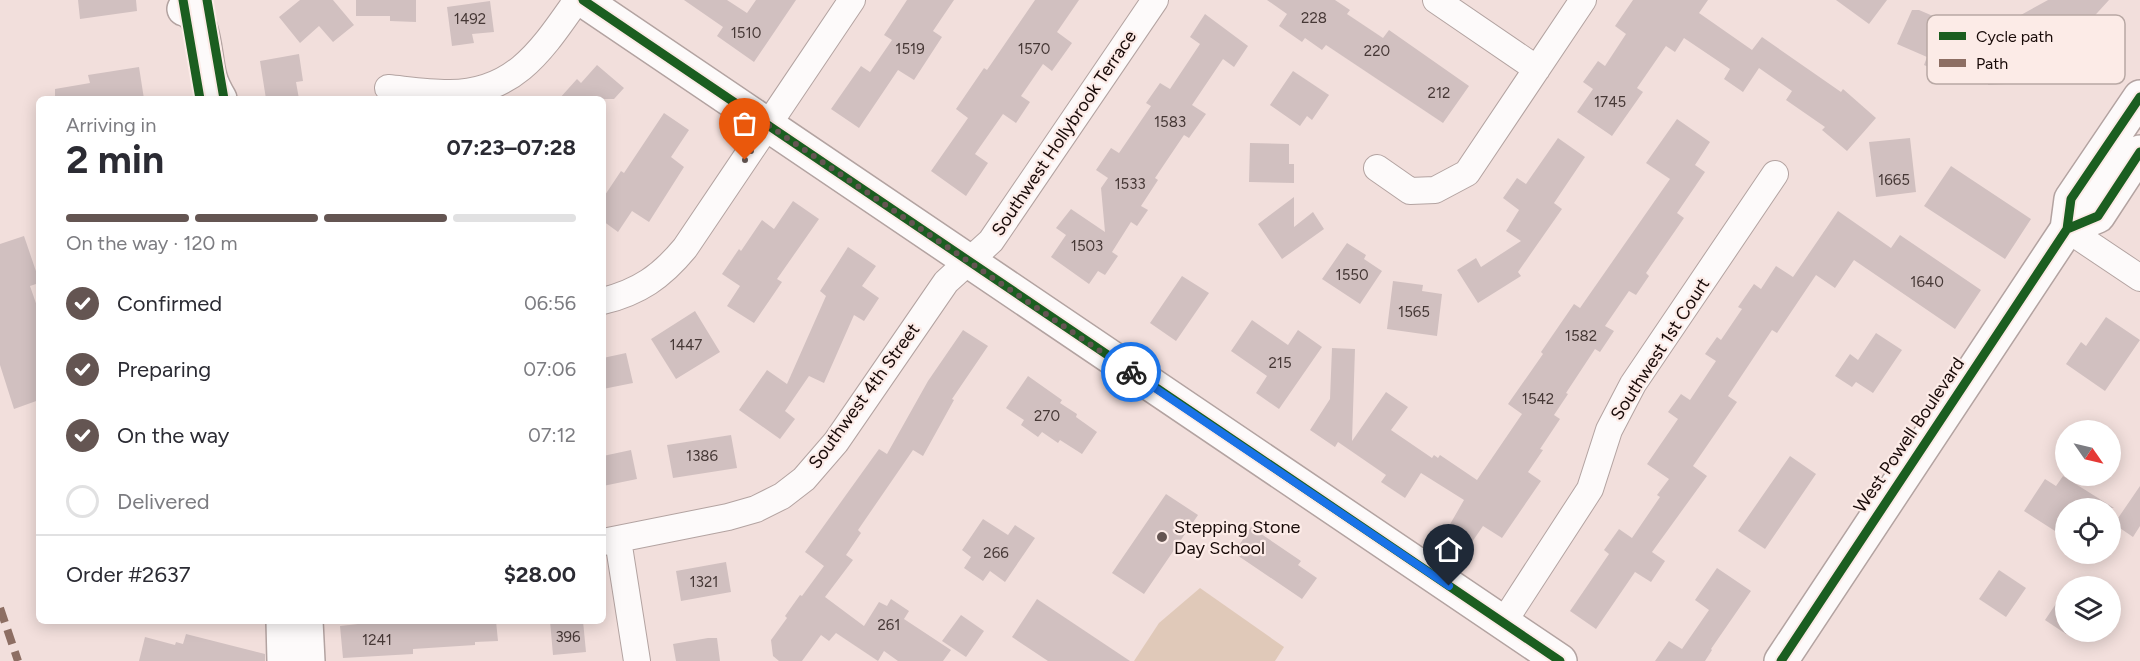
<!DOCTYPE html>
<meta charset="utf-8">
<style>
:root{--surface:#fff;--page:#f7f7f7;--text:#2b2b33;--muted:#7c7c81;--line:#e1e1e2;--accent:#645552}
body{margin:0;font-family:Figtree,sans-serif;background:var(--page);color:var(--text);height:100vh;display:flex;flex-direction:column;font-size:22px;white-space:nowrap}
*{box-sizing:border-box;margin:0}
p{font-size:20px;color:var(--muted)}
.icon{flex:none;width:33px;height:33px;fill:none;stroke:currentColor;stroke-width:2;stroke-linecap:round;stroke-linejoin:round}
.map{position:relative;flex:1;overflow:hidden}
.sheet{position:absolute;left:36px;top:96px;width:570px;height:528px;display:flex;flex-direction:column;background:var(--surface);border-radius:9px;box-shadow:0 3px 15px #0003}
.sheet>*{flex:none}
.needle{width:39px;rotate:124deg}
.tools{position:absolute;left:2055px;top:420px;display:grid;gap:12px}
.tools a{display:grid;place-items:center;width:66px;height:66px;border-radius:50%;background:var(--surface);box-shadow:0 3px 15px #0003;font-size:30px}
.pin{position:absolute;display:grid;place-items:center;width:51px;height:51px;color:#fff;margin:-62px -26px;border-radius:50% 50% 50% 0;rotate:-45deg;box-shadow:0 0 6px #0007}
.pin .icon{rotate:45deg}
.courier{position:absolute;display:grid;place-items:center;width:60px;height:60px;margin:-30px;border:4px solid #1a73e8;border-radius:50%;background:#fff;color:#222;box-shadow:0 2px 8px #0007}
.head em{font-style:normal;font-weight:700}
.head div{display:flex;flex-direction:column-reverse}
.head{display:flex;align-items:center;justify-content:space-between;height:102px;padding:0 30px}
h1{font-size:39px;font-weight:700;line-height:45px}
.bar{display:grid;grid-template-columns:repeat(4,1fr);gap:9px 6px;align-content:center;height:72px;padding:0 30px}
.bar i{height:8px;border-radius:4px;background:var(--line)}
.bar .selected{background:var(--accent)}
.bar p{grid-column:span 4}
.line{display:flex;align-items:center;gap:15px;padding:0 30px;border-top:2px solid var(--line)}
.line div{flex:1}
ol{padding:0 30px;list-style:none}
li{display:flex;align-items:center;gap:18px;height:66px}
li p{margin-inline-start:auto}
li .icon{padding:6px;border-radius:50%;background:var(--accent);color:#fff;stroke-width:4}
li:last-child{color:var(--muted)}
li i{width:33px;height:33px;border:3px solid var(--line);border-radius:50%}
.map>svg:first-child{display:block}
.green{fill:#e0c9b9}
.building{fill:#d1c0c0}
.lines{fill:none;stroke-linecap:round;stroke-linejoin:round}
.street-casing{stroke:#b3a3a1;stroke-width:28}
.secondary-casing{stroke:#b3a3a1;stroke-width:36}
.primary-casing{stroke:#b3a3a1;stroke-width:36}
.street{stroke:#fdfafa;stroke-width:26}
.secondary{stroke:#fdfafa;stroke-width:33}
.primary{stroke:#fdfafa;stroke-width:33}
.quiet{stroke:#8d6e63;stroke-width:8;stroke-dasharray:15 8;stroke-linecap:butt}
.cycleway-casing{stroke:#fcebe7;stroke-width:13}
.cycleway{stroke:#1b5e20;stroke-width:9}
.done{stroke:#645552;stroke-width:6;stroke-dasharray:0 10.8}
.route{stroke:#1a73e8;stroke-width:8}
.poi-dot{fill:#645552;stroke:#fcebe7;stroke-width:2}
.labels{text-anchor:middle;stroke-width:4.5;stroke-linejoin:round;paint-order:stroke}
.number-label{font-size:15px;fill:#463836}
.street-label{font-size:18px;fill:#180a08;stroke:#fcebe7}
.poi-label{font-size:18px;fill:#180a08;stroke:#fcebe7;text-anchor:start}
.key{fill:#fcebe7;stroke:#b8a8a4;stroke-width:1.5}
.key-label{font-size:16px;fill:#180a08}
</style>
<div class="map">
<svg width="2140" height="661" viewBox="0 0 2140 661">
<rect width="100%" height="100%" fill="#f2dfdc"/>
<!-- green -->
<path class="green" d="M1200,588L1284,647L1275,661H1134L1159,623Z"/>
<!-- building -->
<path class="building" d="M78,0H136L137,11L80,19Z
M300,0H333L354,25L333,42L319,26L300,43L279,17Z
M356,0H416V22L390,21V16H356Z
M684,0H727L747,13L756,0H796L754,62L717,36L723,27Z
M907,0H954L933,31L942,37L914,80L898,70L859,128L831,109L861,66L870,72L892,40L884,35Z
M1035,0H1079L1057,32L1072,43L1052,71L1043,64L1021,96L1030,102L1016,123L1003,114L975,154L988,163L966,196L931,171L968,118L956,109L984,68L987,70Z
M1267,0H1335L1350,10L1347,14L1383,38L1389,30L1469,86L1443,123L1326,45L1322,50L1305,38L1302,42L1279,26L1287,14Z
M1633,0H1708L1699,13L1752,50L1762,37L1841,92L1843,89L1876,118L1847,151L1822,130L1825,127L1786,100L1792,91L1759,68L1743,92L1724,79L1730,69L1684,38L1675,52L1666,46L1637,88L1643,92L1612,136L1577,112L1593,89L1583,82L1598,61L1605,66L1626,34L1615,26Z
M1836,0H1887L1869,24Z
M2048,0H2109L2076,36L2014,69V75H2005L2006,84L1988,85V75L1969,76L1967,41L1990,51L1989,27H1999Z
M490,1L494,32L472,34L474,43L452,46L447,7Z
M1912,10H1919L1933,16L1929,25L1955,36L1939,72L1924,65L1927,57L1897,44Z
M1205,14L1248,46L1234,67L1223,59L1192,105L1206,114L1189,138L1184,135L1155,178L1158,180L1141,206L1148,210L1137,226L1131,222L1112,252L1118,256L1105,275L1098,271L1089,284L1051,257L1066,235L1056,228L1071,209L1105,232L1101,188L1108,178L1096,170L1111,148L1119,153L1151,106L1146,103L1160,83L1170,89L1200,44L1190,37Z
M299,54L303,81L296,82L299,99H266L260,61Z
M597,65L624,88L614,99H559L577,79L581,83Z
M139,67L144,99H55V89L90,83L88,75Z
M1293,71L1329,95L1312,120L1307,116L1300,126L1270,105Z
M664,113L689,130L671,157L684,167L649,222L632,211L618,232L603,221V198L621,171L624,173Z
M1677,119L1710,142L1695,165L1705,172L1677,213L1684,218L1646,273L1649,276L1636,295L1629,291L1605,326L1614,331L1600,352L1595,349L1566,393L1568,394L1554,415L1560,419L1540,449L1543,450L1528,472L1541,481L1502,538L1483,526L1472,542L1449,526L1464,500L1421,473L1405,498L1381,482L1386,475L1338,442L1335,447L1310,430L1330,399L1332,348L1355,349L1352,441L1386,392L1408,407L1391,430L1432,458L1434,455L1438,458L1440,455L1477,480L1522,414L1508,404L1543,354L1541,352L1574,304L1580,308L1670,179L1646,163Z
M1558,138L1585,157L1554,203L1562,209L1518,272L1521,276L1478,303L1457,270L1476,258L1481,267L1521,241L1506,231L1519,210L1503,198L1517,178L1526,184Z
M1910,138L1916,192L1876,197L1869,142Z
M1250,143L1289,144V164H1294V183L1249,182Z
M1951,166L2031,219L2005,259L1924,206Z
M1294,197V227L1313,212L1324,229L1282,259L1258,224Z
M793,201L819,219L777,279L782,282L754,323L727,306L740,286L722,274L739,249L741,251L762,220L774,229Z
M1838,211L1891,248L1900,235L1981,290L1955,329L1854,260L1835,288L1816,275L1777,333L1772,330L1728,396L1737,402L1693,466L1707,476L1652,552L1665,561L1651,582L1635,572L1596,629L1570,611L1609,554L1604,550L1619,529L1632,538L1660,497L1657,495L1669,479L1647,464L1678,419L1668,412L1681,394L1690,400L1716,361L1705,354L1717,337L1721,340L1742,309L1738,307L1754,284L1761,289L1776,266L1793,277Z
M24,236L39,280V283L30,286L39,312V400L14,409L0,365V244Z
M1347,243L1366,255L1364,259L1382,271L1360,304L1322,279Z
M848,247L876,266L862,286L879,298L864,321L854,315L824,383L809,376L785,411L795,419L780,439L739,410L767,370L787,384L826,296L820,291Z
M1182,276L1209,293L1176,341L1150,323Z
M1393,281L1423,285L1422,291L1442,294L1437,336L1387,329Z
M695,311L720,352L676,379L651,339Z
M2106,317L2140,340L2105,391L2066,364L2081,342L2086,346Z
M1252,320L1288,345L1298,330L1322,347L1279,409L1256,393L1267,376L1231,351Z
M963,330L988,346L952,399L954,400L923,456L913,450L858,530L861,533L846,555L853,560L825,597L864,626L879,602L887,606L891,599L909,611L904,619L951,650L943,661H898L884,651L878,661L836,633L829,641L821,635L802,661H779L773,656L771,640L787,618L785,616L800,595L802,596L824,566L805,552L879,449L887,454L928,381Z
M1876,333L1902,350L1873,393L1856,382L1852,387L1835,376L1850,354L1858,360Z
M626,353L633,383L603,389V358Z
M1028,376L1062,400L1060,403L1077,414L1076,417L1097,432L1082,454L1060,440L1058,443L1042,432L1038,437L1021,425L1024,420L1006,408Z
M731,435L737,468L673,478L667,445Z
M631,450L637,479L603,486V456Z
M1790,456L1816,474L1765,549L1738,531Z
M2063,476L2114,508H2066V538L2024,511L2045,479L2056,486Z
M2140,486V526L2133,537L2114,524Z
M1166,494L1198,515L1144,594L1112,573Z
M983,519L1008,535L1015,525L1035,538L1005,582L990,571L983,581L964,568L971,557L962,550Z
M1251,527L1301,561L1298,565L1317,578L1302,599L1234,553Z
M726,562L731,592L681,601L676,571Z
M1717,568L1751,591L1711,649L1712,650L1705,661H1655L1669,641L1682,649L1709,610L1695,600Z
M1999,570L2026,588L2006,617L1979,599Z
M2066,589V634L2045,620Z
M1037,599L1130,661H1048L1012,637Z
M961,615L984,631L966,657L942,641Z
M385,621H496L498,641L475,642V645L413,649V654L343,658L340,626Z
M550,621H583L586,652L553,655Z
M186,634L265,654V661H139L145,637L175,645L176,642L183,644Z
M708,638H717L720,661H676L673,644Z"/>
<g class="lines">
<defs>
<path id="street" d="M1436,0L1537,69
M388,88C408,90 428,93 448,93C515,94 543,48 577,0
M1377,168L1410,191L1435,190L1467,173L1583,0
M2067,229L2140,278
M603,301C639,292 661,277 685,248L852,0
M618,540L637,661
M603,542L728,517L756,509L782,496L804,479L836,442L946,282L991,241L1155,0
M1503,623L1590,489L1609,430L1633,384L1775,174"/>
<path id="secondary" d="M583,0L1560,661
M184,9C206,15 204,57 210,77C212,85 216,92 220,99
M283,621L284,661
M306,621L308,661"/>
<path id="primary" d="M2067,229L2098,216L2140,152
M1781,661L2067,229L2071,199L2140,97"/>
</defs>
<!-- street casing -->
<use href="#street" class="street-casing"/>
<!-- secondary casing -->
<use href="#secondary" class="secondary-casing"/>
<!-- primary casing -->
<use href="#primary" class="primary-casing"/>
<!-- street -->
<use href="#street" class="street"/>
<!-- secondary -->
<use href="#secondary" class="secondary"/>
<!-- primary -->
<use href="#primary" class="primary"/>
<!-- quiet -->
<path class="quiet" d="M0,608L18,661"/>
<defs>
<path id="cycleway" d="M183,0L200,99
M207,0L224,99
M583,0L1560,661
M2067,229L2098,216L2140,152
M1781,661L2067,229L2071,199L2140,97"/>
</defs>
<!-- cycleway casing -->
<use href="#cycleway" class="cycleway-casing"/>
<!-- cycleway -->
<use href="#cycleway" class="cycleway"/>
</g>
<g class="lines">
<!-- done -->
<path class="done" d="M745,160L768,125L1131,372"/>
<!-- route -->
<path class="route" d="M1131,372L1449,586"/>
</g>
<!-- markers -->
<circle class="poi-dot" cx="1162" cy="537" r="6"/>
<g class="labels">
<!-- number labels -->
<g class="number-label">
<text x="1314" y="23">228</text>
<text x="470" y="24">1492</text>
<text x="746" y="38">1510</text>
<text x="910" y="54">1519</text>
<text x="1034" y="54">1570</text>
<text x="1377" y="56">220</text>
<text x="1439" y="98">212</text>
<text x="1610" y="107">1745</text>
<text x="1170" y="127">1583</text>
<text x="1894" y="185">1665</text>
<text x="1130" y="189">1533</text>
<text x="1087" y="251">1503</text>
<text x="1352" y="280">1550</text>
<text x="1927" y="287">1640</text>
<text x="1414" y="317">1565</text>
<text x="1581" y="341">1582</text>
<text x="686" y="350">1447</text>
<text x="1280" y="368">215</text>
<text x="1538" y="404">1542</text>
<text x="1047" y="421">270</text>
<text x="702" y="461">1386</text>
<text x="996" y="558">266</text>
<text x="704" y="587">1321</text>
<text x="889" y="630">261</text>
<text x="568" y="642">396</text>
<text x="377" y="645">1241</text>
</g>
<!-- street labels -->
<g class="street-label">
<text transform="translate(1064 133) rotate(-56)" y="6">Southwest Hollybrook Terrace</text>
<text transform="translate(1660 349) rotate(-57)" y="6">Southwest 1st Court</text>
<text transform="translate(864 396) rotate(-54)" y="6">Southwest 4th Street</text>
<text transform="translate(1909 435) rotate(-56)" y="6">West Powell Boulevard</text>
</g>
<!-- poi labels -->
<g class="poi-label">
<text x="1174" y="533">Stepping Stone<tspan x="1174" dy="21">Day School</tspan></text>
</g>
</g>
<!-- legend -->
<rect x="1927" y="15" width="198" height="69" rx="9" class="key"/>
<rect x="1939" y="32" width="27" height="8" fill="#1b5e20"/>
<rect x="1939" y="59" width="27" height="8" fill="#8d6e63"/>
<g class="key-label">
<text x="1976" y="42">Cycle path</text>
<text x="1976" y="69">Path</text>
</g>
</svg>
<div class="tools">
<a><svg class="needle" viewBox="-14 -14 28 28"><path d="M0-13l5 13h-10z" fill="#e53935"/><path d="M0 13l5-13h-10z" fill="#7c7c81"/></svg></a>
<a><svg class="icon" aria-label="locate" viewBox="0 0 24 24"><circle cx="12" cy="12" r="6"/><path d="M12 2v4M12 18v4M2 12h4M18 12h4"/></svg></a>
<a><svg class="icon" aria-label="layers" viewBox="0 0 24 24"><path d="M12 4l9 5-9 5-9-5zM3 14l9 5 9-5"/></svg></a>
</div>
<div class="pin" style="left:745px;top:160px;background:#ea580c"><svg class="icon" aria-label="bag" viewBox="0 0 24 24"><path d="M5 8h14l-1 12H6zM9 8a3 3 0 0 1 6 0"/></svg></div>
<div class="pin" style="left:1449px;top:586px;background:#1f2937"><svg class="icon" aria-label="home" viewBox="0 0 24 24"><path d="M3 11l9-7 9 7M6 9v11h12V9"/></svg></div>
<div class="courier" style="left:1131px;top:372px"><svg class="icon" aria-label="bike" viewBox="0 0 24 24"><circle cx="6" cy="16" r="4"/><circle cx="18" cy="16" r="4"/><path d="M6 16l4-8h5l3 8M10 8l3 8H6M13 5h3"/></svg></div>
<section class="sheet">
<div class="head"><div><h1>2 min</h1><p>Arriving in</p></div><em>07:23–07:28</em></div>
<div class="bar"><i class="selected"></i><i class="selected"></i><i class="selected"></i><i></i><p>On the way · 120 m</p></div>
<ol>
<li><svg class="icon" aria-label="check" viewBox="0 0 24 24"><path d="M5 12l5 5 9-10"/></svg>Confirmed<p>06:56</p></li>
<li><svg class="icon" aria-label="check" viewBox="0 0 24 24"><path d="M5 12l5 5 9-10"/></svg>Preparing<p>07:06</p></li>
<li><svg class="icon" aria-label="check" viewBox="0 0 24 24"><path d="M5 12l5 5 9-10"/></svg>On the way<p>07:12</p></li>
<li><i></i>Delivered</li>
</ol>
<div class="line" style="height:78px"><div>Order #2637</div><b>$28.00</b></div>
</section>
</div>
